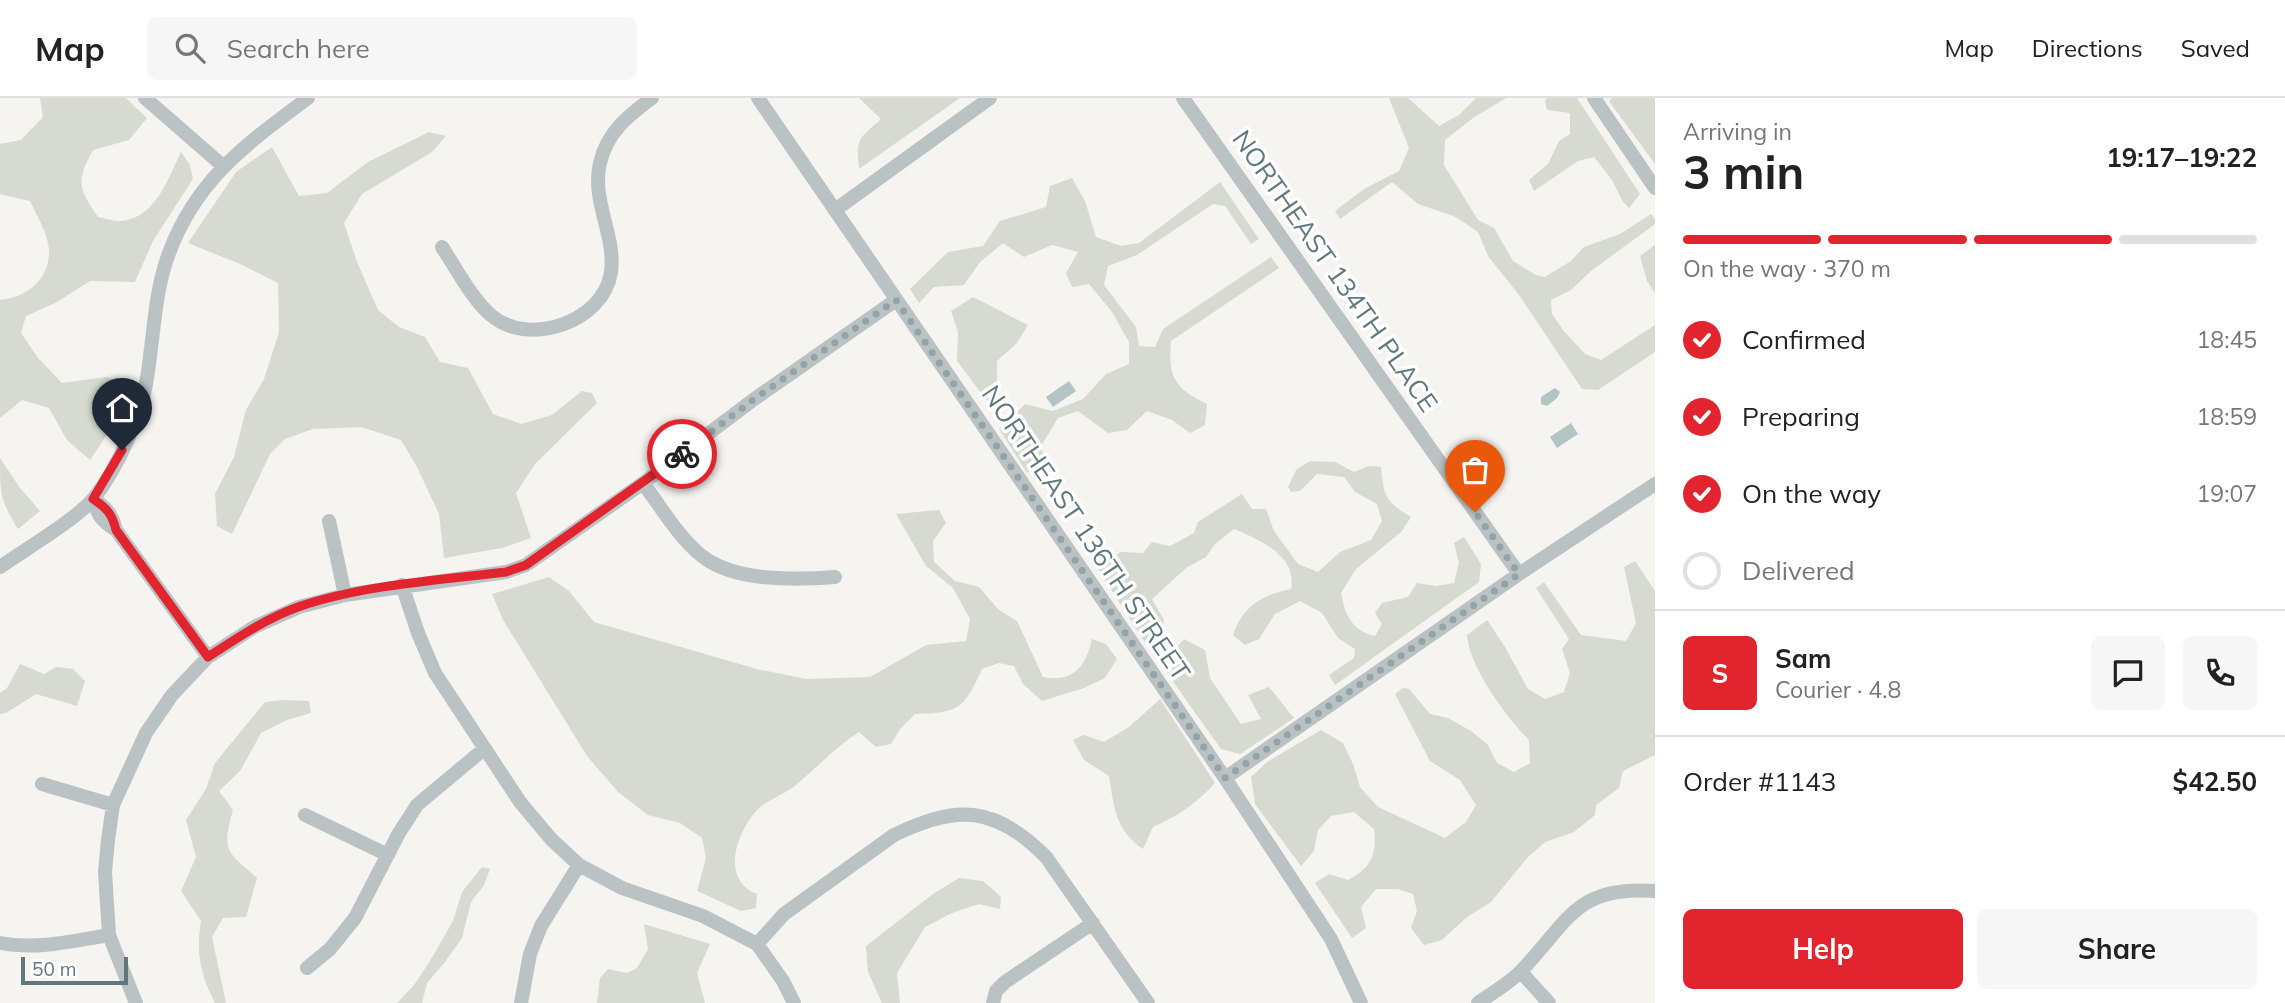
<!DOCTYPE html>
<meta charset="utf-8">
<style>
:root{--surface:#fff;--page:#f6f6f6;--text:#222;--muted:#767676;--line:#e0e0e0;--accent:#e1242d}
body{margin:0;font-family:Mulish,sans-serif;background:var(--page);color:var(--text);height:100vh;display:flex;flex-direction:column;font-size:26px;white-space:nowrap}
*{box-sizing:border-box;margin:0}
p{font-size:23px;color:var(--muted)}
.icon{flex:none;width:38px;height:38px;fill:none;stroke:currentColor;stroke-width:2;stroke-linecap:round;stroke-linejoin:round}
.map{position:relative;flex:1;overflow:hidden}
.side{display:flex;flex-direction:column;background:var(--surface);width:630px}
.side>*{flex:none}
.scale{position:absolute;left:21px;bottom:18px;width:107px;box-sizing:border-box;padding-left:7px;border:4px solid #60787c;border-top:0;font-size:19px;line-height:24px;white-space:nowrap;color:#60787c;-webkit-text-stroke:5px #fff;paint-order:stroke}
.pin{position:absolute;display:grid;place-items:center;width:60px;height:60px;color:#fff;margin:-72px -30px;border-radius:50% 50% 50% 0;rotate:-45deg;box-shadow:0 0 7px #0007}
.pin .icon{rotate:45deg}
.courier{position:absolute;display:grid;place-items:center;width:70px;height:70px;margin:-35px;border:5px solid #e1242d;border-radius:50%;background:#fff;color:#222;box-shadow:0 2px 9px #0007}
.head em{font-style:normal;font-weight:700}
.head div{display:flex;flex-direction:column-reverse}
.head{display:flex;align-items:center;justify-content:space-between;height:119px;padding:0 28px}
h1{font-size:46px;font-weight:700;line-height:52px}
.bar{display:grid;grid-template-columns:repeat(4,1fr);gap:10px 7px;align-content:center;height:84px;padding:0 28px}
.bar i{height:9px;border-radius:5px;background:var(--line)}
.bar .on{background:var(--accent)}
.bar p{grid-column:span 4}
.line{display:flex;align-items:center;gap:18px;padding:0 28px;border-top:2px solid var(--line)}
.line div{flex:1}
.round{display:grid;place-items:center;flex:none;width:74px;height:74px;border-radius:10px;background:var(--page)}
ol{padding:0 28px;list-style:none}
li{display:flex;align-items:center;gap:21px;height:77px}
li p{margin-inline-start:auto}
li .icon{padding:7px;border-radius:50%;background:var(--accent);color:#fff;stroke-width:4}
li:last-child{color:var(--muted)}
li i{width:38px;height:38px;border:4px solid var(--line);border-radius:50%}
.action{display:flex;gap:14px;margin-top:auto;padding:14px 28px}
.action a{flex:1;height:80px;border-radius:10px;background:var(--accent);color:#fff;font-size:28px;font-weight:700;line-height:80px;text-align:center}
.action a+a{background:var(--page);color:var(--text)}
header{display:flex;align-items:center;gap:42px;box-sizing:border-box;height:98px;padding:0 35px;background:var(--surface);border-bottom:2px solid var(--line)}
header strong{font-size:33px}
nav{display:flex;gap:38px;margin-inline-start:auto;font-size:24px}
.search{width:490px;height:63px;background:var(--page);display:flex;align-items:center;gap:18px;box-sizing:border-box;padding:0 24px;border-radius:10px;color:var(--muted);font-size:26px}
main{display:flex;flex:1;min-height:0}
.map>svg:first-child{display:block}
.green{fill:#d6dad0}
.water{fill:#b2c4c4}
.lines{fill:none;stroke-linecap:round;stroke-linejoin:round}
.minor{stroke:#bbc2c4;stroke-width:14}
.done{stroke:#94a3a5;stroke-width:7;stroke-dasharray:0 12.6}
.route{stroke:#e1242d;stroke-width:9}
.labels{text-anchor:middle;stroke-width:7;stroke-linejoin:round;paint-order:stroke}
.street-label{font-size:26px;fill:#60787c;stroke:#fff}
</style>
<header>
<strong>Map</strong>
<div class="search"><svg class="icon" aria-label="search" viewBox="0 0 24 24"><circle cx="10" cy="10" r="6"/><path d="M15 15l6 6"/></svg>Search here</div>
<nav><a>Map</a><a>Directions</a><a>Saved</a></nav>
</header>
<main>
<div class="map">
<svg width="1655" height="905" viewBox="0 0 1655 905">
<rect width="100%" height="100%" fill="#f5f4f1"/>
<!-- green -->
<path class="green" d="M40,0H126L147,20L129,42L93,52C76,83 78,90 98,119C105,120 114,124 121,123C156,120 168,80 181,54L190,67L193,81L153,143L135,184L90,183L57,204L26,218L21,235L38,260L62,285L106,279L126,285L108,335L90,362L67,342L49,310L22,302L0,320V202C25,200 48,183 49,156C50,139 37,118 30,103L0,96V46L21,42L43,19Z
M859,0H960L859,71C856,39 858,42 881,21Z
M1389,0H1408L1439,28L1459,17L1476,0H1506L1473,20L1445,42L1444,67L1478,122L1494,130L1513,163L1536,177L1545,179L1571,163L1584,149L1620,136L1651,116L1655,121V126L1591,173L1571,192L1551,202L1552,216L1563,232L1585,256L1601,262L1655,227V254L1598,292L1582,291L1519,197L1488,158L1478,134L1456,119L1418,106L1392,84L1340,121L1335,113L1364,91L1399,73L1409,50Z
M1547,0H1577L1640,96L1629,110L1622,102L1612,82L1594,59L1578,63L1534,93L1529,82L1548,66L1559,43L1570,36V15L1547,12L1545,3Z
M1612,0H1655V66L1609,3Z
M429,34L446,38L432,54L362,96L344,125L357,164L378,212L399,229L425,239L440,264L468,270L493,316L521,326L552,317L582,293L592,295L597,305L535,366L516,395L531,440L502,450L444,460L439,416L417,369L401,342L361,329L313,331L285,341L270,356L232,436L217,428L215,396L234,359L246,312L264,281L279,234L278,185L240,166L188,145L236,74L272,49L299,98L327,95L368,64Z
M1072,80L1085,103L1096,139L1121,148L1139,145L1220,84L1259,141L1251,146L1225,108L1213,106L1137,157L1108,168L1104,187L1136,229L1139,248L1155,249L1163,231L1271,159L1279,170L1171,243C1168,279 1174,290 1207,306L1205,327L1190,335L1172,322L1147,313L1127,332L1108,335L1078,313L1058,320L1041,348L1045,363L1027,375L999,331L1025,306L1053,313L1083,301L1106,276L1129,266V244L1112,214L1089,186L1072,189L1066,175L1078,154L1052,147L1024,159L1003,145L980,164L964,187L934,189L919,205L910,191L948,154L983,148L1000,123L1046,109L1050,88Z
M1655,147V195L1647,183L1640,158Z
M973,199L1028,227L1017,245L997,263V285L991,308L957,263L958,234L951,213Z
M0,360L20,390L40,413L18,431C0,402 0,395 0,360Z
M1310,363L1335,364L1354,374L1369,368L1381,369C1384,397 1384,403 1411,419L1401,434L1356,471L1341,495C1345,517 1352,533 1375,538L1382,526L1375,515L1382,505L1408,499L1417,485L1436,488L1454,485L1459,465L1454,445L1464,439L1481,466L1479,484L1335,587L1329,577L1354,560L1355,551L1338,540L1322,515L1300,503L1275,516L1259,541L1245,547L1233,537C1243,508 1262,497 1291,491C1298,458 1258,441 1234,431L1215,446L1206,459L1186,470L1152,501L1164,522L1162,537L1152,546L1145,545L1096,468L1121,454L1143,455L1152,444L1170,448L1194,435L1198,424L1242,396L1252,411H1266L1274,433L1298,466L1318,474L1340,454L1371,442L1382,423L1377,406L1355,394L1344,379L1317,376L1300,393L1291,394L1288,389L1296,372Z
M939,412L946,425L933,443L934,464L955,483L979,489L999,512L1017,523L1043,579C1072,585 1086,569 1092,541L1106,546L1117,561L1105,580L1084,590L1042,603L1023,586L1014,568L999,565L982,571C964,611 959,615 915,616L900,631L891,646L876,649L859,634C834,650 815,672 792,690C782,697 768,702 759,710C736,733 720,782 757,796L756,810L741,813L697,793L706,760L702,740L680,725L648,717L618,694L587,658L503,522L492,496L549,479L569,493L594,524L757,571L806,581L870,579L926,547L966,543L970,521L953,490L926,468L896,416Z
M1635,463L1655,493V657L1623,673L1619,690L1596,707L1595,717L1574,734L1545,744L1528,759L1491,804L1467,819L1442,842L1424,847L1411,830L1417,813L1413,796L1398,791H1376L1361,809L1366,830L1352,840L1315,785L1329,776L1348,782C1371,770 1377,757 1374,731L1354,714L1331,718L1318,732L1314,753L1301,768L1255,706L1251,679L1267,664L1321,632L1343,645L1353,666L1360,689L1378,709L1445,740L1466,724L1476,707L1460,682L1430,663L1395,596L1403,590L1409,591L1430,616L1448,620L1471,633L1488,647L1497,665L1514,674L1530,665L1529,642C1505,617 1470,571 1467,537L1487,522L1505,549L1528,591L1545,601L1564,594L1570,575L1562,551L1569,541L1536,490L1544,484L1581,537L1626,543L1636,525L1624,469Z
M1184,541L1205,552L1210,580L1241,626L1261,621L1248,597L1269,589L1294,620L1240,656L1221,651L1164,571L1166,562Z
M20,566L44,576L56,569L73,571L85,583L77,608L36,596L6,615L0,616V595L7,590Z
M1160,601L1215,685C1197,705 1178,718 1153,729L1143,751C1115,732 1114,709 1109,678L1084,662L1073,642L1084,637L1104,644L1129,629Z
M284,602L309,603L311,615L287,622L261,635L240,673L219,693L233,712C221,754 227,753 257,780L246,819L223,820L212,839L226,905H215C200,876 196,855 201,823L181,793L196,759L186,722L206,691L215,665L265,604Z
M482,769L490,771L484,787L471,804L462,840L445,864L427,885L422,905H397L414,887L430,863L453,823L462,794Z
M959,780L983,783L1001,799L1000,811L979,806L952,815L925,829L897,875L900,905H882L868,874L866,848L933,796Z
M644,826L710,846L697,875L705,905H597L600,880L608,871L627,875L637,870L648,851Z"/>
<!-- water -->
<path class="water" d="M1069,283L1076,293L1053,309L1046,299Z
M1555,290L1560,294L1557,300L1547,308L1541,306V299Z
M1571,325L1578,336L1557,350L1550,339Z"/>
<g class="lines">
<!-- minor -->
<path class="minor" d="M145,0L223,68
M758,0L1225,680L1331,841L1361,905
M1183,0L1519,476
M1594,0L1655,90
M835,112L990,0
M442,149C456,170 473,203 492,218C529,249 604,224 611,174C616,137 591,103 600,65C607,34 628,18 652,0
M643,385C660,408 680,441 702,458C734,484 796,482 835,479
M93,401C107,410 112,416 116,432L208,559
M93,401C98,418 102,423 116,432
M329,423L345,497
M0,469C24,452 77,421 94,400C117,371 142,316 147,280C154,238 154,195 169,155C197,80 248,45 308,0
M402,487L418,535L435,575L520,704L551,741L579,767L622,790L703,818L757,846L783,883L794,905
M1225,680L1519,476L1655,386
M42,686L113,707
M305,717L388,757
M0,845C36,852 73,843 109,837
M757,846L784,816L894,737C957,706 996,708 1046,759L1148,905
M307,870L330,851L355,820L399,735L417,707L484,651
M1521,874L1549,905
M136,905L109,837L105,774L108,742L113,707L146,635L172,597L208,559L256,528L299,509L345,497L506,474L526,467L643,385L753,302L896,202
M521,905L530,856L541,828L579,767
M993,905L996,893L1005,884L1093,825
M1478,905C1492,895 1510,885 1522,872C1569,823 1576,787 1655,793"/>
</g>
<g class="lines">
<!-- done -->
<path class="done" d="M682,356L753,302L896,202L1225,680L1519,476L1475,414"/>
<!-- route -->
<path class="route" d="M122,352L93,401C107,410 112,416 116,432L208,559C237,540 265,521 298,509C362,487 439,482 506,474L526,467L682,356"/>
</g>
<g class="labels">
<!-- street labels -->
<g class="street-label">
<text transform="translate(1335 173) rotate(55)" y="9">NORTHEAST 134TH PLACE</text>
<text transform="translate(1086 435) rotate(56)" y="9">NORTHEAST 136TH STREET</text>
</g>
</g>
</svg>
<div class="scale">50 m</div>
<div class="pin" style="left:1475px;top:414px;background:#ea580c"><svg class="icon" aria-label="bag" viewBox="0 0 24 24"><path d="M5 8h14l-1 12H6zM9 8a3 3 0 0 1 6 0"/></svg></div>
<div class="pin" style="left:122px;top:352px;background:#1f2937"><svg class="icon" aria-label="home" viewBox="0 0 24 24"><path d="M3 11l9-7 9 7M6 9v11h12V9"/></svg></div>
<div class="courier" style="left:682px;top:356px"><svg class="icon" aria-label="bike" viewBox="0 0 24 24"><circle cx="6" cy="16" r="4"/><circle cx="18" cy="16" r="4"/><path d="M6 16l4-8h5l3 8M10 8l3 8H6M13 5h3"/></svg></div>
</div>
<section class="side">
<div class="head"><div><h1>3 min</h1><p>Arriving in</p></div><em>19:17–19:22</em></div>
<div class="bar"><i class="on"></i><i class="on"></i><i class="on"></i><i></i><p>On the way · 370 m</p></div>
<ol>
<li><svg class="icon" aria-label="check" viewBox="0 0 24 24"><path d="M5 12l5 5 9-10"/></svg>Confirmed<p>18:45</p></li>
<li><svg class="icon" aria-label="check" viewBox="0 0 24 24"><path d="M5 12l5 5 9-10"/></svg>Preparing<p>18:59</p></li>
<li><svg class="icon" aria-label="check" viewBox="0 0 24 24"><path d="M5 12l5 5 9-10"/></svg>On the way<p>19:07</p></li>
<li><i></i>Delivered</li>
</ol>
<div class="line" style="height:126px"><b class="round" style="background:var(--accent);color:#fff">S</b><div><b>Sam</b><p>Courier · 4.8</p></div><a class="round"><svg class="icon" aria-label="chat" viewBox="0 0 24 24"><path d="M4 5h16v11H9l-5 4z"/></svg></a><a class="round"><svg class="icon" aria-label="phone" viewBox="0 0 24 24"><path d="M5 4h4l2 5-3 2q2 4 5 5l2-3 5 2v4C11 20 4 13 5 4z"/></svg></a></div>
<div class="line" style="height:91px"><div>Order #1143</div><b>$42.50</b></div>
<div class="action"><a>Help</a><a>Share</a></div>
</section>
</main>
